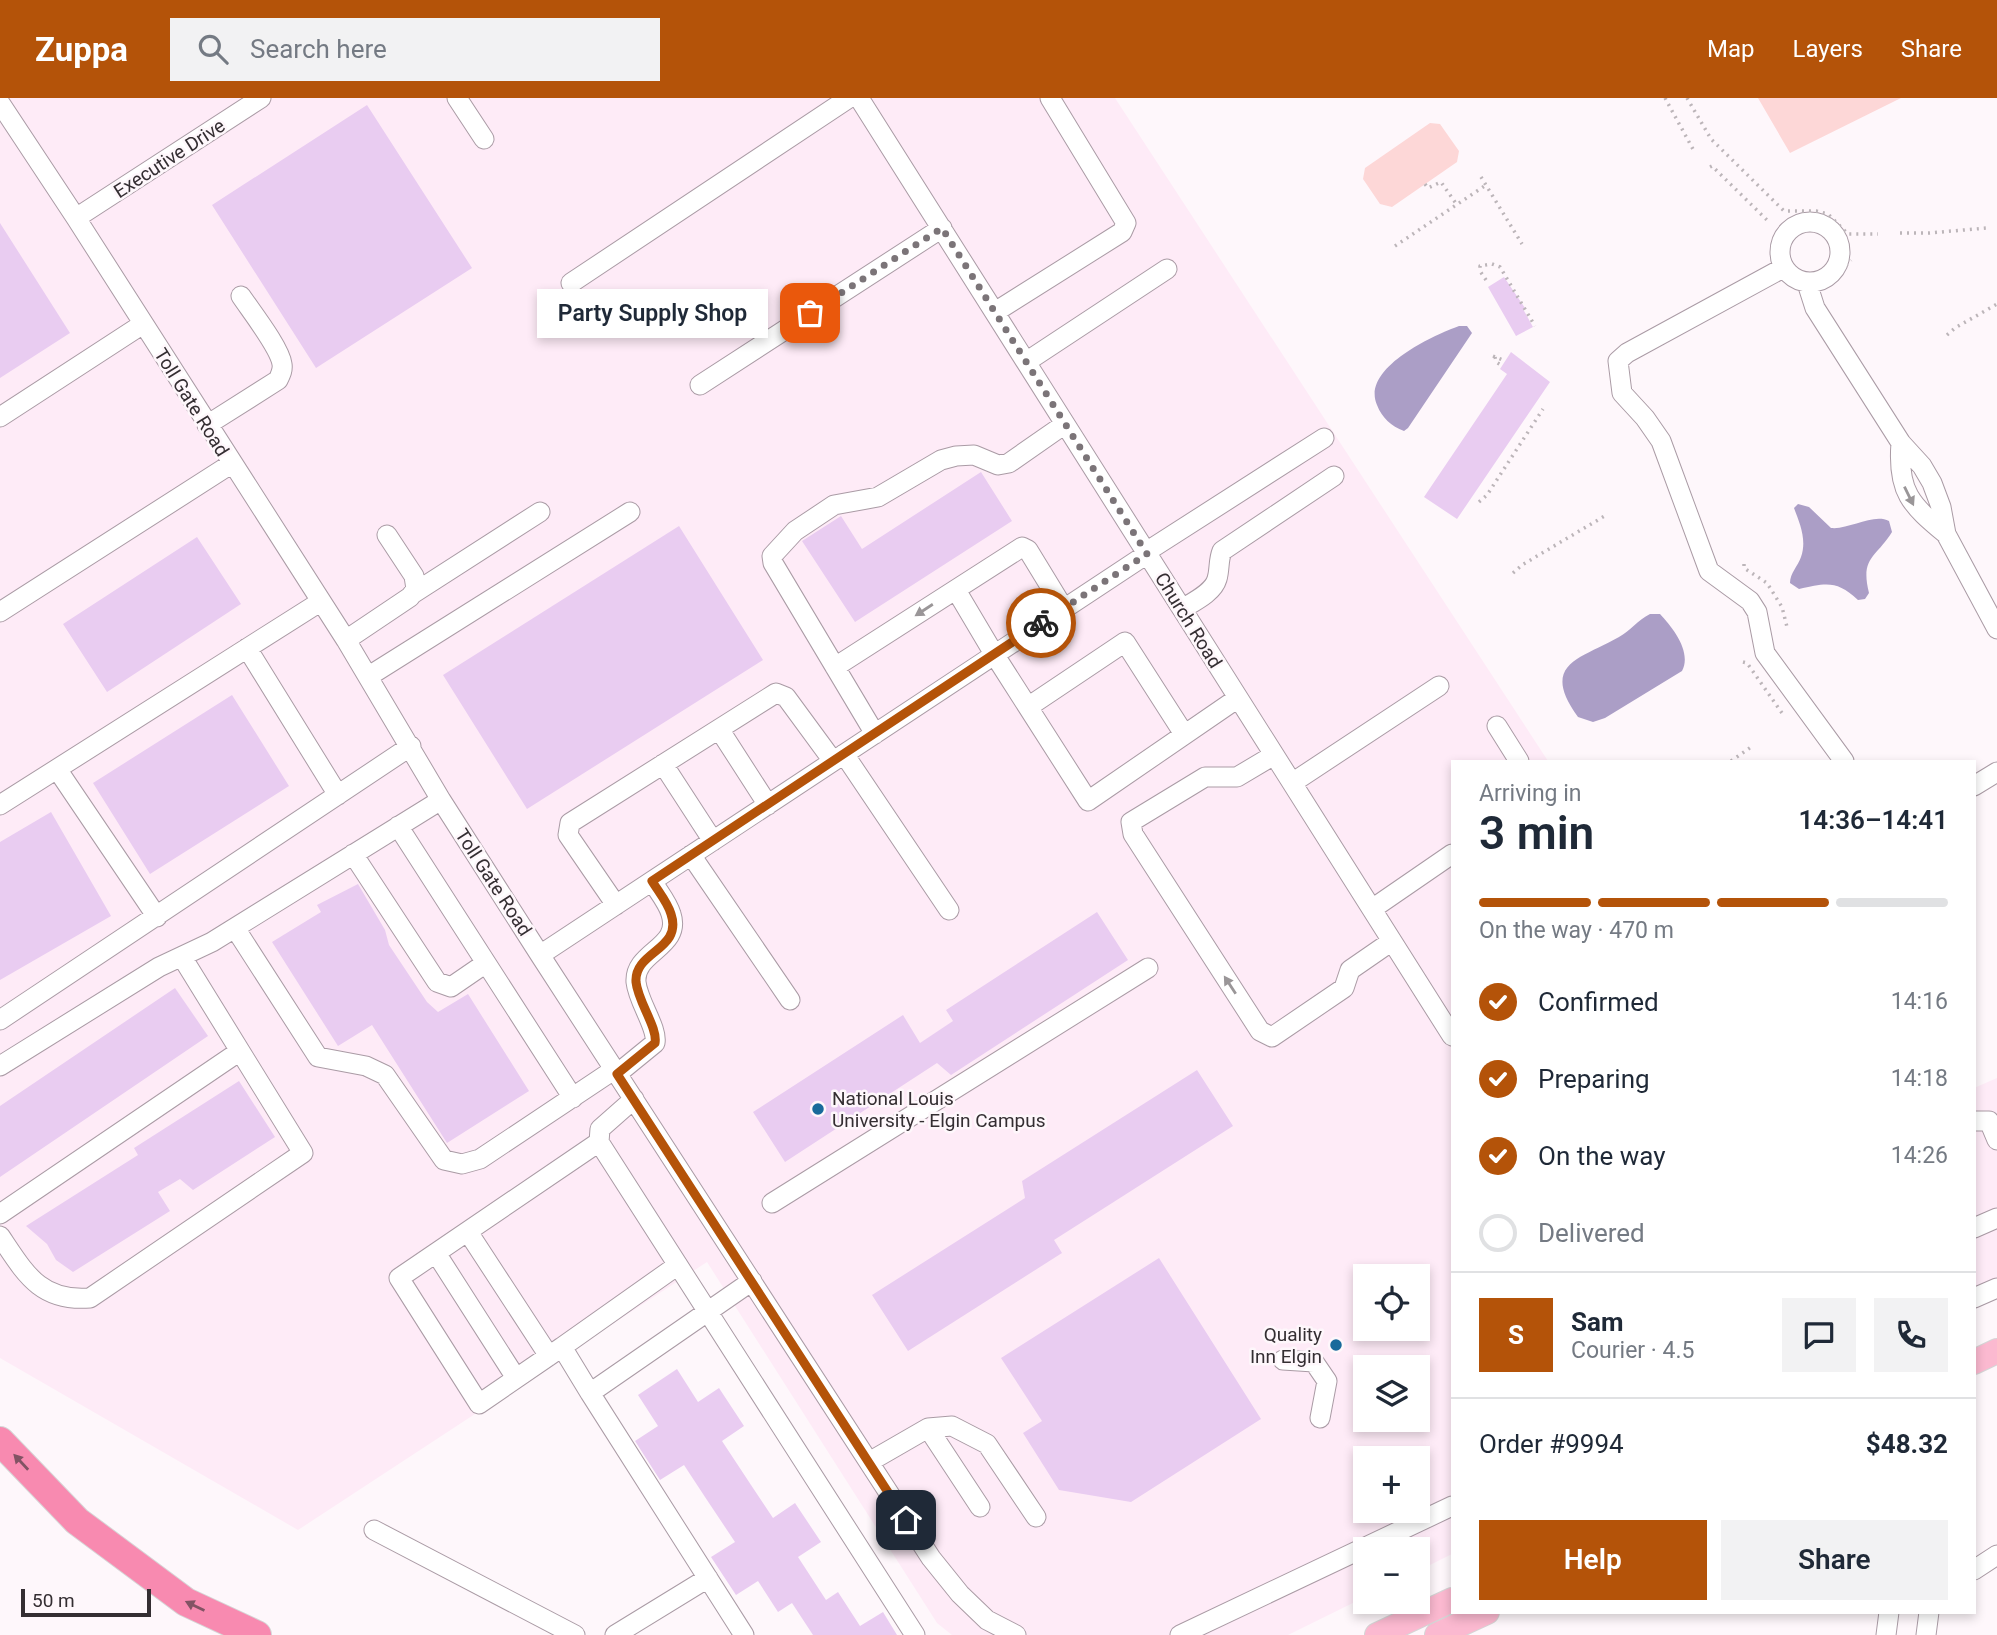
<!DOCTYPE html>
<meta charset="utf-8">
<style>
:root{--surface:#fff;--page:#f2f2f3;--text:#1f2937;--muted:#747a83;--line:#e0e1e3;--accent:#b45309}
body{margin:0;font-family:Roboto,sans-serif;background:var(--page);color:var(--text);height:100vh;display:flex;flex-direction:column;font-size:26px;white-space:nowrap}
*{box-sizing:border-box;margin:0}
p{font-size:23px;color:var(--muted)}
.icon{flex:none;width:38px;height:38px;fill:none;stroke:currentColor;stroke-width:2;stroke-linecap:round;stroke-linejoin:round}
.map{position:relative;flex:1;overflow:hidden}
.panel{position:absolute;left:1451px;top:662px;width:525px;height:854px;display:flex;flex-direction:column;background:var(--surface);border-radius:0px;box-shadow:0 4px 10px #0003}
.panel>*{flex:none}
.controls{position:absolute;left:1353px;top:1166px;display:grid;gap:14px}
.controls a{display:grid;place-items:center;width:77px;height:77px;border-radius:0px;background:var(--surface);box-shadow:0 4px 10px #0003;font-size:35px}
.scale{position:absolute;left:21px;bottom:18px;width:130px;box-sizing:border-box;padding-left:7px;border:4px solid #342e32;border-top:0;font-size:19px;line-height:24px;white-space:nowrap;color:#342e32;-webkit-text-stroke:5px #fef7fb;paint-order:stroke}
.pin{position:absolute;display:grid;place-items:center;width:60px;height:60px;color:#fff;margin:-30px;border-radius:14px;box-shadow:0 4px 10px #0006}
.courier{position:absolute;display:grid;place-items:center;width:70px;height:70px;margin:-35px;border:5px solid #b45309;border-radius:50%;background:#fff;color:#222;box-shadow:0 2px 9px #0007}
.bubble{position:absolute;height:49px;border-radius:0px;background:var(--surface);box-shadow:0 4px 10px #0003;font-size:23px;font-weight:600;line-height:49px;text-align:center}
.summary em{font-style:normal;font-weight:600}
.summary div{display:flex;flex-direction:column-reverse}
.summary{display:flex;align-items:center;justify-content:space-between;height:119px;padding:0 28px}
h1{font-size:46px;font-weight:600;line-height:52px}
.bar{display:grid;grid-template-columns:repeat(4,1fr);gap:10px 7px;align-content:center;height:84px;padding:0 28px}
.bar i{height:9px;border-radius:5px;background:var(--line)}
.bar .on{background:var(--accent)}
.bar p{grid-column:span 4}
.line{display:flex;align-items:center;gap:18px;padding:0 28px;border-top:2px solid var(--line)}
.line div{flex:1}
.round{display:grid;place-items:center;flex:none;width:74px;height:74px;border-radius:0px;background:var(--page)}
ol{padding:0 28px;list-style:none}
li{display:flex;align-items:center;gap:21px;height:77px}
li p{margin-inline-start:auto}
li .icon{padding:7px;border-radius:50%;background:var(--accent);color:#fff;stroke-width:4}
li:last-child{color:var(--muted)}
li i{width:38px;height:38px;border:4px solid var(--line);border-radius:50%}
.cta{display:flex;gap:14px;margin-top:auto;padding:14px 28px}
.cta a{flex:1;height:80px;border-radius:0px;background:var(--accent);color:#fff;font-size:28px;font-weight:600;line-height:80px;text-align:center}
.cta a+a{background:var(--page);color:var(--text)}
header{display:flex;align-items:center;gap:42px;box-sizing:border-box;height:98px;padding:0 35px;background:var(--accent);color:#fff}
header strong{font-size:33px}
nav{display:flex;gap:38px;margin-inline-start:auto;font-size:24px}
.search{width:490px;height:63px;background:var(--page);display:flex;align-items:center;gap:18px;box-sizing:border-box;padding:0 24px;border-radius:0px;color:var(--muted);font-size:26px}
.map>svg:first-child{display:block}
.built{fill:#feebf7;fill-rule:evenodd}
.green{fill:#fdd7d7}
.water{fill:#ab9ec6}
.building{fill:#e9ccf1}
.lines{fill:none;stroke-linecap:round;stroke-linejoin:round}
.minor-casing{stroke:#aa9ba5;stroke-width:21}
.major-casing{stroke:#d6d5d6;stroke-width:26}
.highway-casing{stroke:#d6d5d6;stroke-width:30}
.path{stroke:#bcb5b9;stroke-width:3.5;stroke-dasharray:2 5;stroke-linecap:butt}
.minor{stroke:#fff;stroke-width:19}
.major{stroke:#fbb9d0;stroke-width:24}
.highway{stroke:#f88ab0;stroke-width:28}
.oneway{fill:#9a9698}
.oneway2{fill:#825364}
.done{stroke:#7b7478;stroke-width:7;stroke-dasharray:0 12.6}
.route{stroke:#b45309;stroke-width:9}
.poi-dot{fill:#186a9b;stroke:#fef7fb;stroke-width:2.5}
.labels{text-anchor:middle;stroke-width:5;stroke-linejoin:round;paint-order:stroke}
.street-label{font-size:19px;fill:#342e32;stroke:#fef7fb}
.poi-label{font-size:19px;fill:#342e32;stroke:#fef7fb;text-anchor:start}
</style>
<header>
<strong>Zuppa</strong>
<div class="search"><svg class="icon" aria-label="search" viewBox="0 0 24 24"><circle cx="10" cy="10" r="6"/><path d="M15 15l6 6"/></svg>Search here</div>
<nav><a>Map</a><a>Layers</a><a>Share</a></nav>
</header>
<div class="map">
<svg width="1997" height="1537" viewBox="0 0 1997 1537">
<rect width="100%" height="100%" fill="#fef7fb"/>
<!-- built -->
<path class="built" d="M0,0H1115L1548,663H1452V1456L1418,1473V1451H1365V1499L1288,1537H952L937,1525L707,1164L298,1432L0,1260ZM1365,1178H1418V1230H1365ZM1365,1269H1418V1321H1365ZM1365,1360H1418V1412H1365Z
M1997,980V1187L1974,1199V990Z"/>
<!-- green -->
<path class="green" d="M1758,0H1901L1790,55Z
M1430,25L1440,26L1459,53L1457,64L1392,109L1380,106L1363,81L1365,70Z"/>
<!-- water -->
<path class="water" d="M1459,228H1467L1472,235L1408,330L1404,333C1391,328 1382,320 1377,307C1361,271 1431,238 1459,228Z
M1798,406L1809,409L1831,430C1849,432 1873,415 1889,423L1892,434C1876,460 1860,459 1869,495L1865,501L1858,502C1837,482 1826,485 1799,491L1790,485C1790,475 1798,468 1801,459C1807,442 1800,426 1794,410Z
M1650,516H1660C1673,530 1692,554 1682,573L1605,620L1593,624L1578,619C1539,565 1581,561 1619,539C1630,533 1638,522 1650,516Z"/>
<!-- building -->
<path class="building" d="M367,7L472,170L316,270L212,107Z
M0,125L70,235L0,280Z
M1504,179L1525,210L1523,211L1533,229L1516,238L1488,189Z
M1511,254L1550,284L1457,421L1424,399L1507,276L1500,271Z
M981,374L1012,423L855,524L802,443L841,418L862,451Z
M679,428L763,562L527,711L443,577Z
M197,439L241,506L107,594L63,526Z
M232,597L289,688L150,776L93,685Z
M51,714L111,818L0,882V744Z
M358,786L385,832L389,847L427,904L438,914L468,896L529,993L447,1045L372,927L338,948L272,844L321,814L317,807Z
M1097,814L1128,862L951,977L937,965L785,1064L753,1014L903,917L920,945L953,923L946,912Z
M175,890L208,938L0,1079V1008Z
M1197,972L1233,1028L1054,1142L1062,1155L908,1253L872,1197L1025,1100L1022,1083Z
M239,983L275,1039L193,1092L180,1081L158,1094L170,1113L73,1174L56,1162L47,1146L26,1128L138,1057L134,1050Z
M1159,1160L1261,1321L1131,1404L1059,1392L1023,1335L1042,1323L1001,1260Z
M677,1271L698,1304L719,1290L744,1328L722,1343L751,1387L773,1420L795,1405L821,1444L798,1459L826,1502L838,1494L860,1528L883,1514L897,1537H813L792,1505L778,1514L758,1483L736,1497L711,1459L735,1444L705,1399L684,1367L660,1382L635,1343L658,1328L638,1297Z"/>
<g class="lines">
<defs>
<path id="minor" d="M457,0L484,41
M859,0L1452,938
M0,5L76,120L346,542L441,702L540,857L931,1460L960,1496L987,1522L1016,1537
M76,120L261,0
M1780 154a30 30 0 1 1 60 0a30 30 0 1 1-60 0Z
M1783,170L1627,255L1618,263L1622,295L1645,320L1661,343L1709,473L1750,503L1757,514L1765,555L1844,663
M571,185L849,0
M1807,185L1815,210L1901,345L1922,368L1932,385L1941,409L1946,436L1997,531
M995,214L1122,134L1126,125L1050,0
M1026,264L1167,171
M700,287L942,130
M0,319L143,226
M207,327L278,282C281,276 283,272 282,266C280,250 251,213 241,198
M1901,345C1897,394 1911,407 1946,436
M1146,454L1324,340
M956,492L994,556L1088,703L1238,600
M414,495L540,414
M1182,511C1193,504 1213,495 1217,481C1220,471 1218,463 1222,453L1334,378
M0,514L231,366
M346,542L410,499L416,491L414,478L387,437
M247,550L338,697
M835,569L1022,449L1028,452L1064,511
M369,578L630,414
M1028,609L1125,544L1184,636
M1497,628L1519,663
M719,631L768,707
M875,636L773,465L772,458L795,433L834,407L878,399L941,362L956,358L974,357L998,367L1009,365L1065,326
M844,656L949,812
M1274,657L1237,679H1205L1131,724L1133,736L1260,933L1272,939L1344,890L1350,872L1392,843
M663,666L713,743
M57,671L157,819
M1292,685L1439,588
M1974,688L1997,674
M0,707L320,504
M398,728L573,1000
M353,756L437,884L451,889L486,865
M691,757L790,902
M616,807L568,737L570,725L776,595L786,599L833,663
M1372,811L1452,756
M235,830L318,959L366,968L385,977L444,1062L462,1066L480,1061L615,971
M540,857L1147,456
M0,922L411,648
M0,968L159,869L212,844L441,702
M617,976L655,945C658,930 638,904 636,884C634,853 682,850 671,816C668,805 658,793 652,783
M634,1001L600,1031L599,1044L915,1537
M1974,1023H1989L1997,1042
M772,1105L1148,870
M0,1116L240,953
M1974,1130L1997,1120
M468,1134L549,1258
M0,1138C25,1175 40,1204 90,1200L303,1055L182,859
M436,1155L516,1280
M1974,1200L1997,1190
M562,1249L678,1167
M1283,1262L1314,1264L1327,1283L1320,1320
M590,1295L562,1249L479,1306L399,1180L599,1044
M928,1330L980,1409
M869,1364L928,1330L952,1328L987,1346L1036,1419
M374,1432L575,1537
M1974,1472L1997,1457
M615,1537L708,1480
M744,1537L590,1295L752,1183
M1180,1537L1452,1408
M1886,1537L1889,1514
M1926,1537L1929,1514"/>
<path id="major" d="M1974,1264L1997,1253
M1377,1537L1452,1502
M1437,1537L1487,1514"/>
<path id="highway" d="M0,1343L77,1423L186,1504L257,1537"/>
</defs>
<!-- minor casing -->
<use href="#minor" class="minor-casing"/>
<!-- major casing -->
<use href="#major" class="major-casing"/>
<!-- highway casing -->
<use href="#highway" class="highway-casing"/>
<!-- path -->
<path class="path" d="M1665,0L1694,53
M1687,0L1711,41L1784,113H1816L1828,116L1848,136H1878
M1710,69L1712,68L1768,123
M1481,79L1522,146
M1425,86L1428,90L1441,84L1457,107
M1900,135H1929L1987,130
M1395,148L1486,87
M1486,182L1480,173V168L1492,166L1500,169L1535,228
M1827,188L1851,162
M1947,237L1955,230L1997,206
M1493,258L1505,263
M1495,259L1496,264L1501,267
M1479,404L1487,397L1543,311
M1744,466V470L1767,485L1782,509L1787,529
M1513,475L1522,467L1608,416
M1743,564L1747,565L1782,615
M1731,663L1754,647"/>
<!-- minor -->
<use href="#minor" class="minor"/>
<!-- major -->
<use href="#major" class="major"/>
<!-- highway -->
<use href="#highway" class="highway"/>
</g>
<!-- one-way arrows -->
<defs><path id="oneway-solid" d="M-6-.8H1V-3.2L6.5 0L1 3.2V.8H-6Z" transform="scale(1.75)"/></defs>
<g class="oneway">
<use href="#oneway-solid" transform="translate(1909 398) rotate(64)"/>
<use href="#oneway-solid" transform="translate(924 512) rotate(147)"/>
<use href="#oneway-solid" transform="translate(1230 887) rotate(-123)"/>
</g>
<g class="oneway2">
<use href="#oneway-solid" transform="translate(21 1364) rotate(-133)"/>
<use href="#oneway-solid" transform="translate(195 1508) rotate(-154)"/>
</g>
<g class="lines">
<!-- done -->
<path class="done" d="M810,215L942,130L1147,456L1041,525"/>
<!-- route -->
<path class="route" d="M906,1422L617,976L655,945C658,930 638,904 636,884C634,853 683,852 671,816C668,805 658,793 652,783L1041,525"/>
</g>
<!-- markers -->
<g class="poi-dot">
<circle cx="818" cy="1011" r="7"/>
<circle cx="1336" cy="1247" r="7"/>
</g>
<g class="labels">
<!-- street labels -->
<g class="street-label">
<text transform="translate(169 60) rotate(-33)" y="7">Executive Drive</text>
<text transform="translate(192 304) rotate(58)" y="7">Toll Gate Road</text>
<text transform="translate(1189 522) rotate(58)" y="7">Church Road</text>
<text transform="translate(494 784) rotate(57)" y="7">Toll Gate Road</text>
</g>
<!-- poi labels -->
<g class="poi-label">
<text x="832" y="1007">National Louis<tspan x="832" dy="22">University - Elgin Campus</tspan></text>
<text x="1322" y="1243" text-anchor="end">Quality<tspan x="1322" dy="22">Inn Elgin</tspan></text>
</g>
</g>
</svg>
<div class="controls">
<a><svg class="icon" aria-label="locate" viewBox="0 0 24 24"><circle cx="12" cy="12" r="6"/><path d="M12 2v4M12 18v4M2 12h4M18 12h4"/></svg></a>
<a><svg class="icon" aria-label="layers" viewBox="0 0 24 24"><path d="M12 4l9 5-9 5-9-5zM3 14l9 5 9-5"/></svg></a>
<a>+</a>
<a>−</a>
</div>
<div class="scale">50 m</div>
<div class="pin" style="left:810px;top:215px;background:#ea580c"><svg class="icon" aria-label="bag" viewBox="0 0 24 24"><path d="M5 8h14l-1 12H6zM9 8a3 3 0 0 1 6 0"/></svg></div>
<div class="pin" style="left:906px;top:1422px;background:#1f2937"><svg class="icon" aria-label="home" viewBox="0 0 24 24"><path d="M3 11l9-7 9 7M6 9v11h12V9"/></svg></div>
<div class="courier" style="left:1041px;top:525px"><svg class="icon" aria-label="bike" viewBox="0 0 24 24"><circle cx="6" cy="16" r="4"/><circle cx="18" cy="16" r="4"/><path d="M6 16l4-8h5l3 8M10 8l3 8H6M13 5h3"/></svg></div>
<div class="bubble" style="left:537px;top:191px;width:231px">Party Supply Shop</div>
<section class="panel">
<div class="summary"><div><h1>3 min</h1><p>Arriving in</p></div><em>14:36–14:41</em></div>
<div class="bar"><i class="on"></i><i class="on"></i><i class="on"></i><i></i><p>On the way · 470 m</p></div>
<ol>
<li><svg class="icon" aria-label="check" viewBox="0 0 24 24"><path d="M5 12l5 5 9-10"/></svg>Confirmed<p>14:16</p></li>
<li><svg class="icon" aria-label="check" viewBox="0 0 24 24"><path d="M5 12l5 5 9-10"/></svg>Preparing<p>14:18</p></li>
<li><svg class="icon" aria-label="check" viewBox="0 0 24 24"><path d="M5 12l5 5 9-10"/></svg>On the way<p>14:26</p></li>
<li><i></i>Delivered</li>
</ol>
<div class="line" style="height:126px"><b class="round" style="background:var(--accent);color:#fff">S</b><div><b>Sam</b><p>Courier · 4.5</p></div><a class="round"><svg class="icon" aria-label="chat" viewBox="0 0 24 24"><path d="M4 5h16v11H9l-5 4z"/></svg></a><a class="round"><svg class="icon" aria-label="phone" viewBox="0 0 24 24"><path d="M5 4h4l2 5-3 2q2 4 5 5l2-3 5 2v4C11 20 4 13 5 4z"/></svg></a></div>
<div class="line" style="height:91px"><div>Order #9994</div><b>$48.32</b></div>
<div class="cta"><a>Help</a><a>Share</a></div>
</section>
</div>
